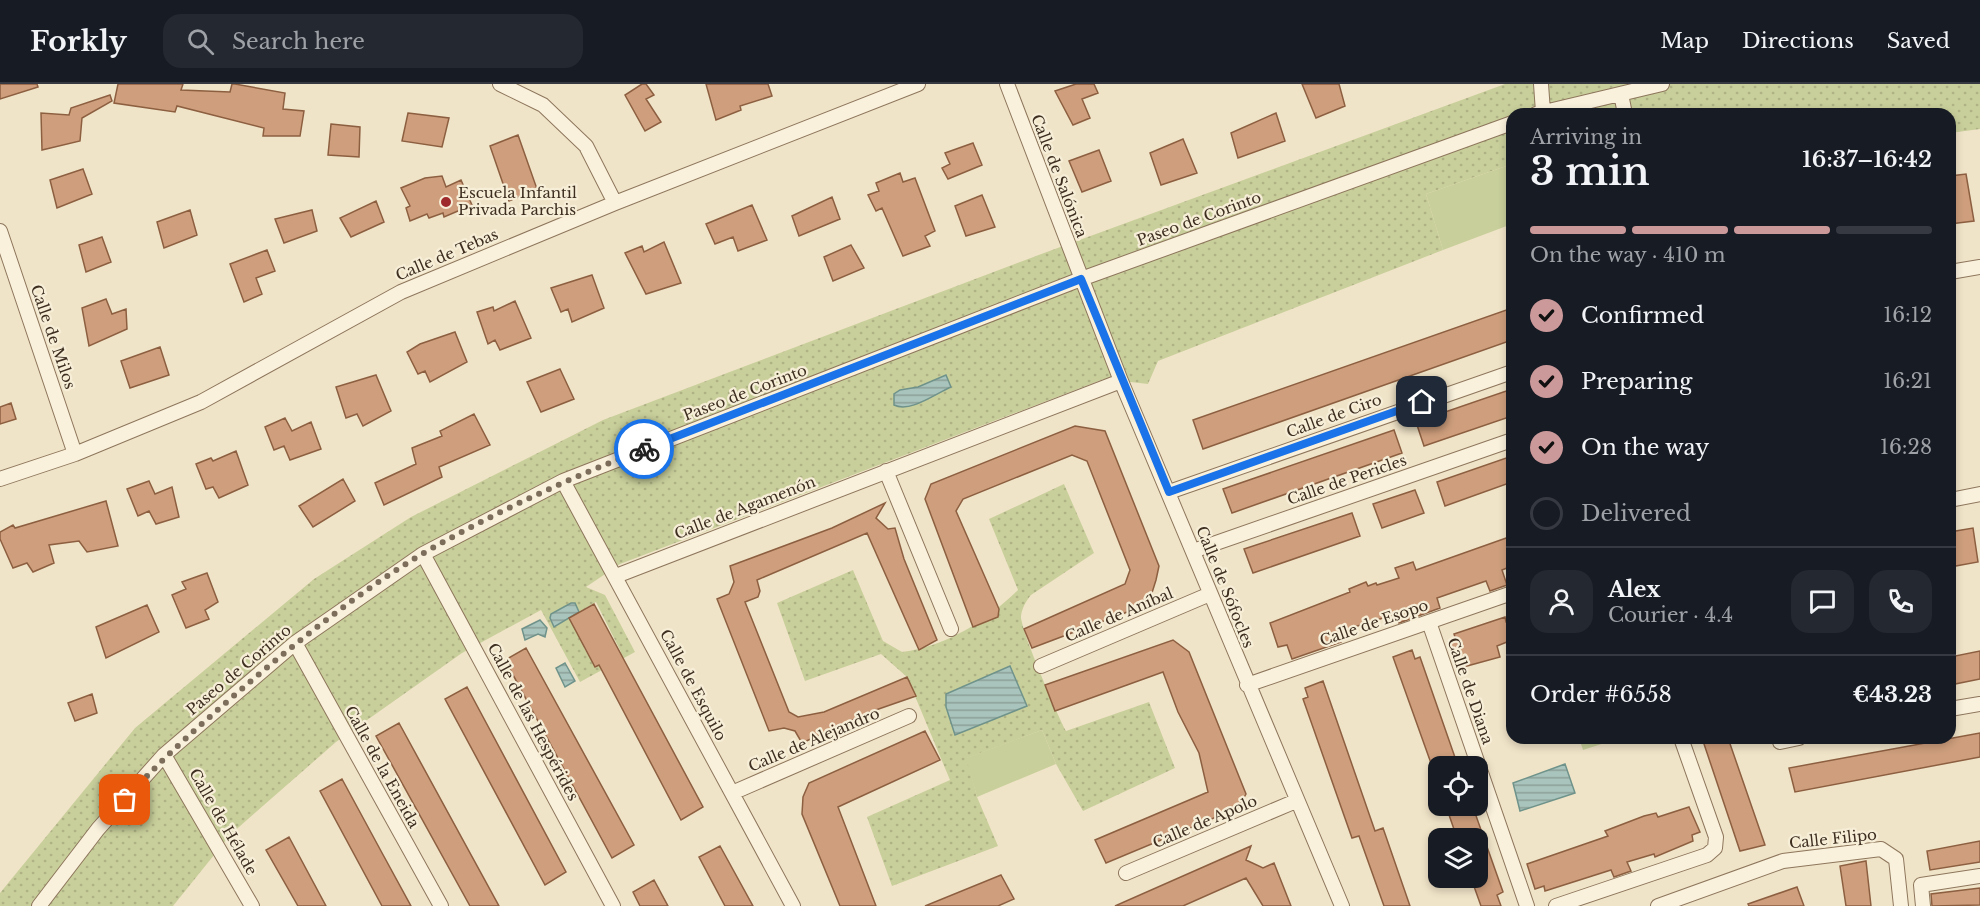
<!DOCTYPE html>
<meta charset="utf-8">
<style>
:root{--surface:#171b24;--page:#242831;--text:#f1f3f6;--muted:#9ea1a6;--line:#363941;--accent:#cc999b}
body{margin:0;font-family:"Libre Baskerville",serif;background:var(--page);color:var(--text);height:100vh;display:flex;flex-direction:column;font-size:22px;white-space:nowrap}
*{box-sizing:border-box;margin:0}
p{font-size:20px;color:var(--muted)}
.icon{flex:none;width:33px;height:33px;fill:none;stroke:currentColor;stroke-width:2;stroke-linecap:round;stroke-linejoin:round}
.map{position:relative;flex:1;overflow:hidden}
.drawer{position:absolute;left:1506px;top:24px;width:450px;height:636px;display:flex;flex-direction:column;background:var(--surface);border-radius:18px;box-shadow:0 3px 9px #0003}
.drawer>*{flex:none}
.fabs{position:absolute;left:1428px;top:672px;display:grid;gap:12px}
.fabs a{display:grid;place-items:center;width:60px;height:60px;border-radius:12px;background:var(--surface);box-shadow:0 3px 9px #0003;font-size:30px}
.pin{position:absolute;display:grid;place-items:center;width:51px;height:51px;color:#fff;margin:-26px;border-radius:12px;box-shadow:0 3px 9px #0006}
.courier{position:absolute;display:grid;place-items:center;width:60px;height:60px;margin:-30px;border:4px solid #1a73e8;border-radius:50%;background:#fff;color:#222;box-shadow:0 2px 8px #0007}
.headline em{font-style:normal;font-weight:600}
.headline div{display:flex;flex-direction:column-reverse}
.headline{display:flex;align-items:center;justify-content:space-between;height:102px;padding:0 24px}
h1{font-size:39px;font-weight:600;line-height:45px}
.bar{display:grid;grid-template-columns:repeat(4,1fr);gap:9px 6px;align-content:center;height:72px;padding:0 24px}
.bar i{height:8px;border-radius:4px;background:var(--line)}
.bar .on{background:var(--accent)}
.bar p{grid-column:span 4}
.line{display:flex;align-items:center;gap:15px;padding:0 24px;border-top:2px solid var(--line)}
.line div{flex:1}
.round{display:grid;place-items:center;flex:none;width:63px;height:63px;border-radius:18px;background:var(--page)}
ol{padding:0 24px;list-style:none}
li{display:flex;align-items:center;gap:18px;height:66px}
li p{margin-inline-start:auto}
li .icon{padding:6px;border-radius:50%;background:var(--accent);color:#111;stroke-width:4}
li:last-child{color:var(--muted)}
li i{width:33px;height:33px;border:3px solid var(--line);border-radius:50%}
header{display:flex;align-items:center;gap:36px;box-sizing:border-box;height:84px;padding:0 30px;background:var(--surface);border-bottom:2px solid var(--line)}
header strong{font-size:28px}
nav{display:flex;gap:33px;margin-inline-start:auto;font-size:21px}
.search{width:420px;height:54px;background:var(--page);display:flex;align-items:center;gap:15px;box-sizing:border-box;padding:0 21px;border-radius:18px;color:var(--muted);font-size:22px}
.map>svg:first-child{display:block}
.green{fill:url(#green-dots);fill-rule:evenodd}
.pitch{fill:#c9cf9b}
.water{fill:url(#water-rules);stroke:#6f938a;stroke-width:1.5}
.building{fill:#cf9f7d;stroke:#8d5f41;stroke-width:1.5}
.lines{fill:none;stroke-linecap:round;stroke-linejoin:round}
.street-casing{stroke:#8d765c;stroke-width:16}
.street{stroke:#faf1dc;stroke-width:14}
.done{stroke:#7c6e5b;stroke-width:6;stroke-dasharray:0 10.8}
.route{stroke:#1a73e8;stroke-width:8}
.poi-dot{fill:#9e2a2b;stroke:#f7eed8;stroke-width:2}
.labels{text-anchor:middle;stroke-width:4.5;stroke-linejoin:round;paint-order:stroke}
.street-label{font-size:15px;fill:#3d2e20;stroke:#f7eed8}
.poi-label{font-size:15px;fill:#3d2e20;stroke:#f7eed8;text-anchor:start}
</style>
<header>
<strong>Forkly</strong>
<div class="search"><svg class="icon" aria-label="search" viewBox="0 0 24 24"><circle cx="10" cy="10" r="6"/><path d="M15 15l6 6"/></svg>Search here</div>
<nav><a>Map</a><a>Directions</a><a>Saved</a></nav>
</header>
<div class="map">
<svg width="1980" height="822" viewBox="0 0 1980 822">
<defs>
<pattern id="green-dots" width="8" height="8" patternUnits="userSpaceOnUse" patternTransform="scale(1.5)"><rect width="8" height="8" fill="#c9cf9b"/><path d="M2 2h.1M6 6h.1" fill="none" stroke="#aeb285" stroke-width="1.8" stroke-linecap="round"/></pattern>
<pattern id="water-rules" width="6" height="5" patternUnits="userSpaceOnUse" patternTransform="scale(1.5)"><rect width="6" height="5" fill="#a9c4bc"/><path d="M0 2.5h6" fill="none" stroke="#8ba098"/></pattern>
</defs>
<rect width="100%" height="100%" fill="#f0e4c8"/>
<!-- green -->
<path class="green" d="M1505,0H1980V45L1950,49V30H1512V80L1426,110L1443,166L1158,277L1148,300L1104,295L620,480L586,503L605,511L635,568L580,598L541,526L462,569L336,658L231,750L173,822H0V809L135,644L314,495L411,433L603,336L1044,169ZM596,518L621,568L595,583L584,564L594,559L588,546L577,550L569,534Z
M1064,400L1094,469L1031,511C1026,517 1022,524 1021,532C1020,545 1058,632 1066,647L1149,618L1175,684L1083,727L1056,680L1042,646L967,674L977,713L998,762L892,802L867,733L950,696L907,593L881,570L805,597L777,519L853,486L883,557L902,568C947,562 986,537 1018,506L989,435Z"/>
<!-- pitch -->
<path class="pitch" d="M1512,80V140L1443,166L1426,110Z
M1042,646L1056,680L977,713L966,674Z
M1579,654H1620L1583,666Z"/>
<!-- water -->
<path class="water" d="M946,291L951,303C935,310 910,329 894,321V310L900,306L918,303Z
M571,519H575L579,528L554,543L550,534L551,530Z
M540,536L547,544L545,553L538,550L525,556L522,545Z
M565,579L575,597L565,603L556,584Z
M1010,582L1027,622L955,651L946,623V610Z
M1565,680L1575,709L1520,727L1513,699Z"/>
<!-- building -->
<path class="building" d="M0,0H37L38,3L0,15Z
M118,0H183L181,6L230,8L232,0H235L285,9L283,25L304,27L300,52H263L264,44L177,22L175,28L114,19Z
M642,0H646L654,11L646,15L661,38L645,47L625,11Z
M706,0H768L772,12L740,22L741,26L716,36Z
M1076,0H1094L1098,9L1082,15L1090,34L1073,41L1055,7Z
M1302,0H1339L1345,22L1316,34Z
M110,11L112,17L82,34L80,57L42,66L41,29L69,31L71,24Z
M408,29L449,34L442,63L402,57Z
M1276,29L1285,57L1238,74L1231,49Z
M331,40L360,43L359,73L328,71Z
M518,51L537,105L509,117L490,62Z
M1183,55L1197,89L1161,101L1150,69Z
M973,59L982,81L948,95L942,84L950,80L945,69Z
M1099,66L1111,97L1082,108L1069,77Z
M83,85L92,110L57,124L50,96Z
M900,89L903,98L915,94L935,147L925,152L930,162L903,172L882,124L876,127L868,111L879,107L876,99Z
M1966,90L1974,137L1950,140V92Z
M442,92L446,103L461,96L472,121L444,133L443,129L429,134L427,130L410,137L406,124L410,122L401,104L425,94Z
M982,111L995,143L966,152L955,122Z
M832,113L840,135L799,152L792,132Z
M376,117L384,138L351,153L340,134Z
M752,121L767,156L738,167L733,153L715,160L706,140Z
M190,126L197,151L164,164L157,138Z
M312,126L317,147L284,159L275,135Z
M102,153L111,178L86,188L79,161Z
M664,158L681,199L646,210L625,169L642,162L644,168Z
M851,161L864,184L833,197L824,173Z
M267,166L275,187L256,194L262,210L244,218L230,180Z
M592,191L604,224L572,238L568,225L561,228L551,204Z
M106,215L112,230L126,225L127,245L89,262L82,224Z
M515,217L531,254L500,266L495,256L488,260L477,228L493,223L494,227Z
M1512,224V256L1203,365L1193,336Z
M455,248L467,278L430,298L425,287L418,290L407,268L420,260Z
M160,263L169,291L130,304L121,277Z
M560,285L574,315L541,328L527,298Z
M376,291L391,327L363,342L357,330L346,334L336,303Z
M1512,305V332L1424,362L1416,338Z
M11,319L16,335L0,340V323Z
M474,330L490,361L439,383L442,393L384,421L375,399L416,380L412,364L442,352L440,347Z
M285,334L292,347L311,338L321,365L290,376L284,362L274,366L265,343Z
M1075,342L1105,347L1159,482L1156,496L1151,512L1143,522L1032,564L1024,545L1125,500L1130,486L1087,377L1072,371L963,415L956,427L999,525L998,533L973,543L925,415L931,400Z
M1394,346L1402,369L1232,429L1223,405Z
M236,367L248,401L219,414L213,403L206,405L196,380L211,374L213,377Z
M1512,372V398L1445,422L1437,398Z
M343,395L355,417L313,443L299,422Z
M149,397L155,410L172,403L179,433L156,440L149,427L138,432L127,405Z
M1415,406L1424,429L1382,444L1373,420Z
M106,417L118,462L87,468L79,457L49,461L54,479L33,488L27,479L13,484L0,455V448L13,441L15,444Z
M885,419L876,434L888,445L895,444L904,475L937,556L919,566L867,449L757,496L760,507L758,513L745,518L789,628L798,633L824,628L907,593L916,612L870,628L802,659L795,647L784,644L769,647L717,515L729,510L734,498L730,482L832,444Z
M1352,429L1360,452L1253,489L1244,465Z
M1973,444L1978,478L1950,483V448Z
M1509,453L1512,463V482L1502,486L1507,501L1490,507L1486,497L1437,514L1440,524L1399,539L1396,530L1338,548L1341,558L1292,575L1287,561L1278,563L1270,539L1350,508L1349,505L1366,498L1368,502L1376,499L1377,501L1399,494L1395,484L1413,478L1416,486Z
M207,489L218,518L205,526L209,535L186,544L172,511L186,505L182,498Z
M594,520L703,723L681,736L599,581L595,583L569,534Z
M147,521L159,548L106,574L96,543Z
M1505,533L1506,538L1512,537V556L1497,562L1500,573L1456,585L1448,558L1456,556L1454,550Z
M1173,556L1189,568L1246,710L1238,724L1106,779L1095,756L1208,708L1199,669L1178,628L1163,588L1055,627L1045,601Z
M526,564L634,761L612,774L505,576Z
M1412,566L1415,575L1420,573L1458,682H1432L1393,573Z
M1980,567V595L1950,601V573Z
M1323,597L1375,747L1383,744L1410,822H1384L1359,752L1352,754L1303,615L1308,613L1305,604Z
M467,603L566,788L545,801L445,615Z
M92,610L97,629L75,637L68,619Z
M399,639L499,822H470L376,652Z
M925,647L940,676L838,723L876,822H840L802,730L803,713L809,699Z
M1980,649V673L1795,708L1789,684Z
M1702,654H1728L1765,761L1740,767Z
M342,695L381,767L411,822H382L320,707Z
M1457,722H1466L1469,727L1474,726L1503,808L1497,811L1501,822H1481L1471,794H1478V754H1457L1447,725Z
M1689,723L1700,748L1692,751L1693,757L1655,773L1654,770L1627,778L1631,787L1614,793L1611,786L1545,807L1544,802L1535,805L1527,780L1608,752L1605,747L1644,732L1656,729L1658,733Z
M289,753L326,822H298L266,766Z
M1980,757V778L1930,786L1927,767Z
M720,762L753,822H725L699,773Z
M1251,762L1246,776L1263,784L1274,779L1291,822H1263L1246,794L1183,822H1115Z
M1866,777L1871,822H1846L1840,782Z
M1001,791L1014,815L998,822H925Z
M654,796L668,822H640L633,808Z
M1797,803L1804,822H1749L1748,820Z
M1980,804V821L1932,822L1931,810Z"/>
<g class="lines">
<defs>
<path id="street" d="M500,0L543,21L586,62L615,119
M1007,0L1121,297L1342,822
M1541,0L1543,28
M1621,10L1625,30
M1536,30L1662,0
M0,147L75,370
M1950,188L1980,183
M886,387L951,545
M0,395L75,370L201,318L401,208L615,119L918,0
M563,397L793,822
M1169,408L1512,288
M1950,416L1980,410
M1193,467L1512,356
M423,470L613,822
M616,492L1121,297
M1429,538L1527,822
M295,559L441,822
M1041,582L1210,510
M1247,601L1512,509
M1950,625L1980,620
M1780,658L1799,654
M164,671L252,822
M732,709L909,632
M1126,789L1296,717
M39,822L98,745L164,671L295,559L423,470L563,397L1081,195L1512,39
M1556,822L1707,771L1715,764L1716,753L1681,654
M1658,822L1783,777L1881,765L1896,775L1901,822
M1923,822L1921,801L1980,792"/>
</defs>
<!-- street casing -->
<use href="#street" class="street-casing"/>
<!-- street -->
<use href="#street" class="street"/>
</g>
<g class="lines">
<!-- done -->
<path class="done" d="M125,716C160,676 197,644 237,609C295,559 356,510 422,470C493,429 568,395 644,365"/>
<!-- route -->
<path class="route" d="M644,365L1081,195L1169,408L1422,318"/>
</g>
<!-- markers -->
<circle class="poi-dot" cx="446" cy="118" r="6"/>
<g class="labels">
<!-- street labels -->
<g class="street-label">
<text transform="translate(1059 92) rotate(69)" y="5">Calle de Salónica</text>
<text transform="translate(1199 135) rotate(-20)" y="5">Paseo de Corinto</text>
<text transform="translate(447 171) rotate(-23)" y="5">Calle de Tebas</text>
<text transform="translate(53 253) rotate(71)" y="5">Calle de Milos</text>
<text transform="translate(745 309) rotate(-21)" y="5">Paseo de Corinto</text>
<text transform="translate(1334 332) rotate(-20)" y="5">Calle de Ciro</text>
<text transform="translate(1347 396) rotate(-19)" y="5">Calle de Pericles</text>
<text transform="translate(745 424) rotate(-21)" y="5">Calle de Agamenón</text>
<text transform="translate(1225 503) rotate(68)" y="5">Calle de Sófocles</text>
<text transform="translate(1119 531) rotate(-23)" y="5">Calle de Aníbal</text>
<text transform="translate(1374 539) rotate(-19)" y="5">Calle de Esopo</text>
<text transform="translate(239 586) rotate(-40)" y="5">Paseo de Corinto</text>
<text transform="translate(693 601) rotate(62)" y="5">Calle de Esquilo</text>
<text transform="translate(1470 607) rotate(71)" y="5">Calle de Diana</text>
<text transform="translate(533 638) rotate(62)" y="5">Calle de las Hespérides</text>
<text transform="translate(814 656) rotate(-23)" y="5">Calle de Alejandro</text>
<text transform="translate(382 683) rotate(61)" y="5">Calle de la Eneida</text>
<text transform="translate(223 738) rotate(60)" y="5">Calle de Hélade</text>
<text transform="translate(1205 738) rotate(-23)" y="5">Calle de Apolo</text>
<text transform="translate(1833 755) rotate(-6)" y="5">Calle Filipo</text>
</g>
<!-- poi labels -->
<g class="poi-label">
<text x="458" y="114">Escuela Infantil<tspan x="458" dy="17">Privada Parchis</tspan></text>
</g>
</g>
</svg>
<div class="fabs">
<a><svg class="icon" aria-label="locate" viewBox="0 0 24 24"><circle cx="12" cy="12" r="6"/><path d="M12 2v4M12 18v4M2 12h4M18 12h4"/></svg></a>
<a><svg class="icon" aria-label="layers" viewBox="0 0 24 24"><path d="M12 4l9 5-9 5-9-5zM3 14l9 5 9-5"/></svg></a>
</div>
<div class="pin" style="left:125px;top:716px;background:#ea580c"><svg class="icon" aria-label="bag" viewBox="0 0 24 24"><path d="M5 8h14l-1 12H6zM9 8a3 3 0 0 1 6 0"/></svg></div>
<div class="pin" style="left:1422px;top:318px;background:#1f2937"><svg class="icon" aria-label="home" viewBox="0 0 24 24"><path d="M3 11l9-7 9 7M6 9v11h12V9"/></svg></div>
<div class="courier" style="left:644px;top:365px"><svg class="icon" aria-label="bike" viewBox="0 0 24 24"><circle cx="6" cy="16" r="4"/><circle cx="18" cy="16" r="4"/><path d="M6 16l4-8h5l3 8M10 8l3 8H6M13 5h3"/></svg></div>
<section class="drawer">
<div class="headline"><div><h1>3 min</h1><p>Arriving in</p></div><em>16:37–16:42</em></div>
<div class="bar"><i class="on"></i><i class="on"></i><i class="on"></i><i></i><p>On the way · 410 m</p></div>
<ol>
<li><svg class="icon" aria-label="check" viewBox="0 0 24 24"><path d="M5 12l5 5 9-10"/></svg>Confirmed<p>16:12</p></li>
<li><svg class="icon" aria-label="check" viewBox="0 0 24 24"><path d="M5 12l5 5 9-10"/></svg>Preparing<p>16:21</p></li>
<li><svg class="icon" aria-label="check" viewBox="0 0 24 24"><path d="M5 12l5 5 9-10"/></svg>On the way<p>16:28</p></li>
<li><i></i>Delivered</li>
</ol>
<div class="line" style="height:108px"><a class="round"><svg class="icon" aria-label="person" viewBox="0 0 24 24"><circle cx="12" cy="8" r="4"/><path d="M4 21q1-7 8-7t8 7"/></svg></a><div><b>Alex</b><p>Courier · 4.4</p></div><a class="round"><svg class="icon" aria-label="chat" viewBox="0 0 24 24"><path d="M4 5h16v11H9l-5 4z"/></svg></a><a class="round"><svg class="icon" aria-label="phone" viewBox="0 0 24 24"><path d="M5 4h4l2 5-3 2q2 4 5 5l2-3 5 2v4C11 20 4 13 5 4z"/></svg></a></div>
<div class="line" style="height:78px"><div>Order #6558</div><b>€43.23</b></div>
</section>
</div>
